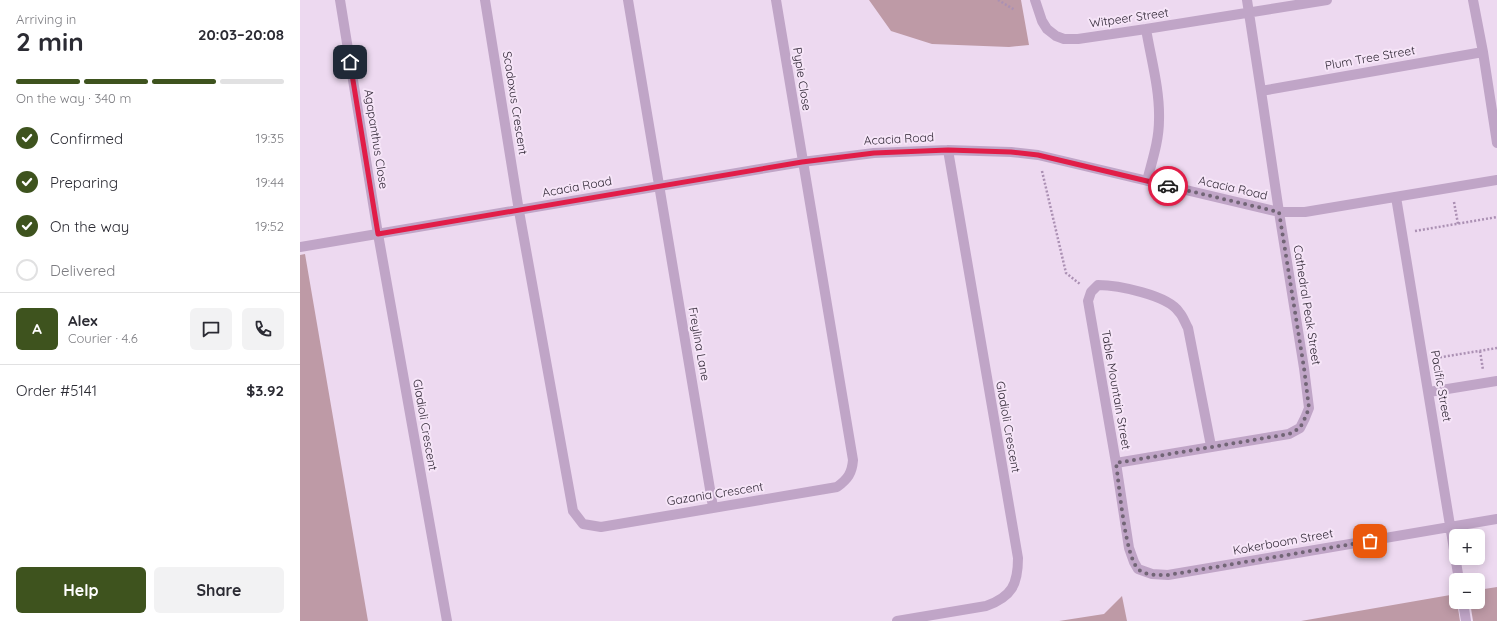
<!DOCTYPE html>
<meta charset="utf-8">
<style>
:root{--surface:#fff;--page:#f2f2f3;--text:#2b2b33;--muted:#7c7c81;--line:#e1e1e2;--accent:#3e531e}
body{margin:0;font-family:Quicksand,sans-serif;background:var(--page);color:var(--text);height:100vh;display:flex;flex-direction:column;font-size:15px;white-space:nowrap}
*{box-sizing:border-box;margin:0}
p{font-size:13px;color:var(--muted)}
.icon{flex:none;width:22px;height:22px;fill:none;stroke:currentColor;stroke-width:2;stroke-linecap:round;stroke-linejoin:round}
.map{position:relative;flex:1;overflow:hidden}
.sheet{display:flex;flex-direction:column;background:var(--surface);width:300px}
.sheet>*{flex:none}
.tools{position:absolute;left:1149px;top:529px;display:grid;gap:8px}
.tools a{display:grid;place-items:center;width:36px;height:36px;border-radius:6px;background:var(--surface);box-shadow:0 2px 10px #0003;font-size:20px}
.pin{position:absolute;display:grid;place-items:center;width:34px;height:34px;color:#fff;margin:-17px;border-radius:8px;box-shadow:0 2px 6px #0006}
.courier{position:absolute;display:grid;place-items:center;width:40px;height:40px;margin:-20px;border:3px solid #e11d48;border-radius:50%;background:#fff;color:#222;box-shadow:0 1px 5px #0007}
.summary em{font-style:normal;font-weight:700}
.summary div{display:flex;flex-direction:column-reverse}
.summary{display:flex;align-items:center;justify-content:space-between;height:68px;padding:0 16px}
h1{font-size:26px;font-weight:700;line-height:30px}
.bar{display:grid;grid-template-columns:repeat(4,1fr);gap:6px 4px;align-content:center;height:48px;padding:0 16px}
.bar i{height:5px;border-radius:3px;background:var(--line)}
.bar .selected{background:var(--accent)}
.bar p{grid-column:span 4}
.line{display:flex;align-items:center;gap:10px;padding:0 16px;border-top:1px solid var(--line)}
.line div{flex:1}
.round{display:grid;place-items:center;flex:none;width:42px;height:42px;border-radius:6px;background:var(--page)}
ol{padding:0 16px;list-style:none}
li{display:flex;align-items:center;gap:12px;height:44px}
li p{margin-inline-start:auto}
li .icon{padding:4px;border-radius:50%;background:var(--accent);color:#fff;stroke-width:4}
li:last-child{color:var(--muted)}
li i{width:22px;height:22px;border:2px solid var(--line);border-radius:50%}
.button{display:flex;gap:8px;margin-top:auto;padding:8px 16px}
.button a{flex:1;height:46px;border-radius:6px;background:var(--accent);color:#fff;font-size:16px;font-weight:700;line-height:46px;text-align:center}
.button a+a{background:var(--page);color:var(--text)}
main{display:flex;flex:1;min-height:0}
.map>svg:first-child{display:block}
.green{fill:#be9aa6}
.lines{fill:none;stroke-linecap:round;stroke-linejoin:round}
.path{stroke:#ab90b3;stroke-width:2.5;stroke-dasharray:2 2;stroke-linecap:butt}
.street{stroke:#c0a5c7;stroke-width:10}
.done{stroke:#726576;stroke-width:4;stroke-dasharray:0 7.2}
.route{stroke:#e11d48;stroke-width:5}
.labels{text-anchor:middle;stroke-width:4;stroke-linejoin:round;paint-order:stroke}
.street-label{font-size:12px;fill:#2f2634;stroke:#f6e5f8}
</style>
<main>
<section class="sheet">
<div class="summary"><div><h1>2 min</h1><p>Arriving in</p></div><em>20:03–20:08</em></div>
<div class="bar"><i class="selected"></i><i class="selected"></i><i class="selected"></i><i></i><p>On the way · 340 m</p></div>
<ol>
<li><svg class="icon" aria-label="check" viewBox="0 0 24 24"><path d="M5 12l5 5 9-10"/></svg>Confirmed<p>19:35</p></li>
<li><svg class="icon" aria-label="check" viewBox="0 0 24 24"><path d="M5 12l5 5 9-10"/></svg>Preparing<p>19:44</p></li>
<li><svg class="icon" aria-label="check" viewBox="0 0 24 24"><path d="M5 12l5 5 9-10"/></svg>On the way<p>19:52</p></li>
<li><i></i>Delivered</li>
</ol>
<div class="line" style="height:72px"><b class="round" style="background:var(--accent);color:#fff">A</b><div><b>Alex</b><p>Courier · 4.6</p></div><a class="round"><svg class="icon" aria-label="chat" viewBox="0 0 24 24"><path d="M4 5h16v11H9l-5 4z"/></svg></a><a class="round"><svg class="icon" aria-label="phone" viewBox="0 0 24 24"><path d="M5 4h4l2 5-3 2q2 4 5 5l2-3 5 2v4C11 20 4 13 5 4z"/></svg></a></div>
<div class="line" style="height:52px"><div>Order #5141</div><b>$3.92</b></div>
<div class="button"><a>Help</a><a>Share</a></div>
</section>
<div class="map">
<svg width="1197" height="621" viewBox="0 0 1197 621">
<rect width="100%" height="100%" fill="#edd9f0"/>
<!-- green -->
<path class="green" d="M569,0H721L729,45L709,47L632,44L591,31Z
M5,254L68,621H0V255Z
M1197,587V621H1173L1170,602H1178V590Z
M1156,594V602H1157L1160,621H1001Z
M822,596L827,621H759L804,614Z"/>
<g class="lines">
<!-- path -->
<path class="path" d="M698,0L715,10
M742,171L766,273L780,284
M1154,202L1158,224
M1115,231L1197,217
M1180,351L1183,370
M1136,358L1197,348"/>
<!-- street -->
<path class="street" d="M40,0L78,234L147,621
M185,0L219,211L273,511L283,524L301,527L537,487C548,479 552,473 553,460L476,0
M328,0L413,507
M735,0L742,21L747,29L756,36L764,39H778L846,29L1027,0
M1173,0L1183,52L1197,143
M846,29C851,59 860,90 859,120C859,141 852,161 847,181
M961,91L1183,52
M1096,197L1159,580
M0,247L502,162L574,153L648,150L711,152L738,155L979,212H1005L1197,180
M1129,392L1197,381
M911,446L888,328C885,323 883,316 879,312C868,295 817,285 798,285L791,292L788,301L816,463L829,548L834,562L838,569L852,574L868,575L1197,519
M816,463L989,434L1000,428L1005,418L1009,408L1004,368L979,212L961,91L947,0
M1163,602L1166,621
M597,621L686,606C712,597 718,584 718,558L648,150"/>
</g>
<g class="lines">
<!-- done -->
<path class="done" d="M868,186L979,212L1004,368L1009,408L1005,418L1000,428L989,434L816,463C819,484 825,556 838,569C846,576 859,575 868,575L1070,541"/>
<!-- route -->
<path class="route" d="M50,62L78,234L502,162L574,153L648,150L711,152L738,155L868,186"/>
</g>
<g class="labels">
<!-- street labels -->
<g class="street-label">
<text transform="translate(829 18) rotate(-8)" y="4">Witpeer Street</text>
<text transform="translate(1070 58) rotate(-10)" y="4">Plum Tree Street</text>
<text transform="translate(502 79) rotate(81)" y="4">Pypie Close</text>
<text transform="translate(215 103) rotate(81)" y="4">Scadoxus Crescent</text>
<text transform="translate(76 139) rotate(81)" y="4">Agapanthus Close</text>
<text transform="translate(599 139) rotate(-3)" y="4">Acacia Road</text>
<text transform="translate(277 187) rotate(-10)" y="4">Acacia Road</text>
<text transform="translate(933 188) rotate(13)" y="4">Acacia Road</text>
<text transform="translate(1007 305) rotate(81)" y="4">Cathedral Peak Street</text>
<text transform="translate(399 344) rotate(80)" y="4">Freylina Lane</text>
<text transform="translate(1141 386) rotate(80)" y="4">Pacific Street</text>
<text transform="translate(816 390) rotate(80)" y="4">Table Mountain Street</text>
<text transform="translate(125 425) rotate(80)" y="4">Gladioli Crescent</text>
<text transform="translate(708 427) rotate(80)" y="4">Gladioli Crescent</text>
<text transform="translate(415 494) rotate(-9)" y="4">Gazania Crescent</text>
<text transform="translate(983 542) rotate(-10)" y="4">Kokerboom Street</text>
</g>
</g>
</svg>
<div class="tools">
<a>+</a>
<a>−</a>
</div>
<div class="pin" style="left:1070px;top:541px;background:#ea580c"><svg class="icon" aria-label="bag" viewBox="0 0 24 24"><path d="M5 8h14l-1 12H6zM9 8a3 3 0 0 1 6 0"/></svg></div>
<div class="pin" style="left:50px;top:62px;background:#1f2937"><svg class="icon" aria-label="home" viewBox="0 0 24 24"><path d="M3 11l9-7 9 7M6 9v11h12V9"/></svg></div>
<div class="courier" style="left:868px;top:186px"><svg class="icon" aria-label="car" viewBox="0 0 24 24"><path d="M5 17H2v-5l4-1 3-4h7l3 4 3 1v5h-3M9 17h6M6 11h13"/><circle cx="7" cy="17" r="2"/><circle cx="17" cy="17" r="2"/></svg></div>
</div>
</main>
